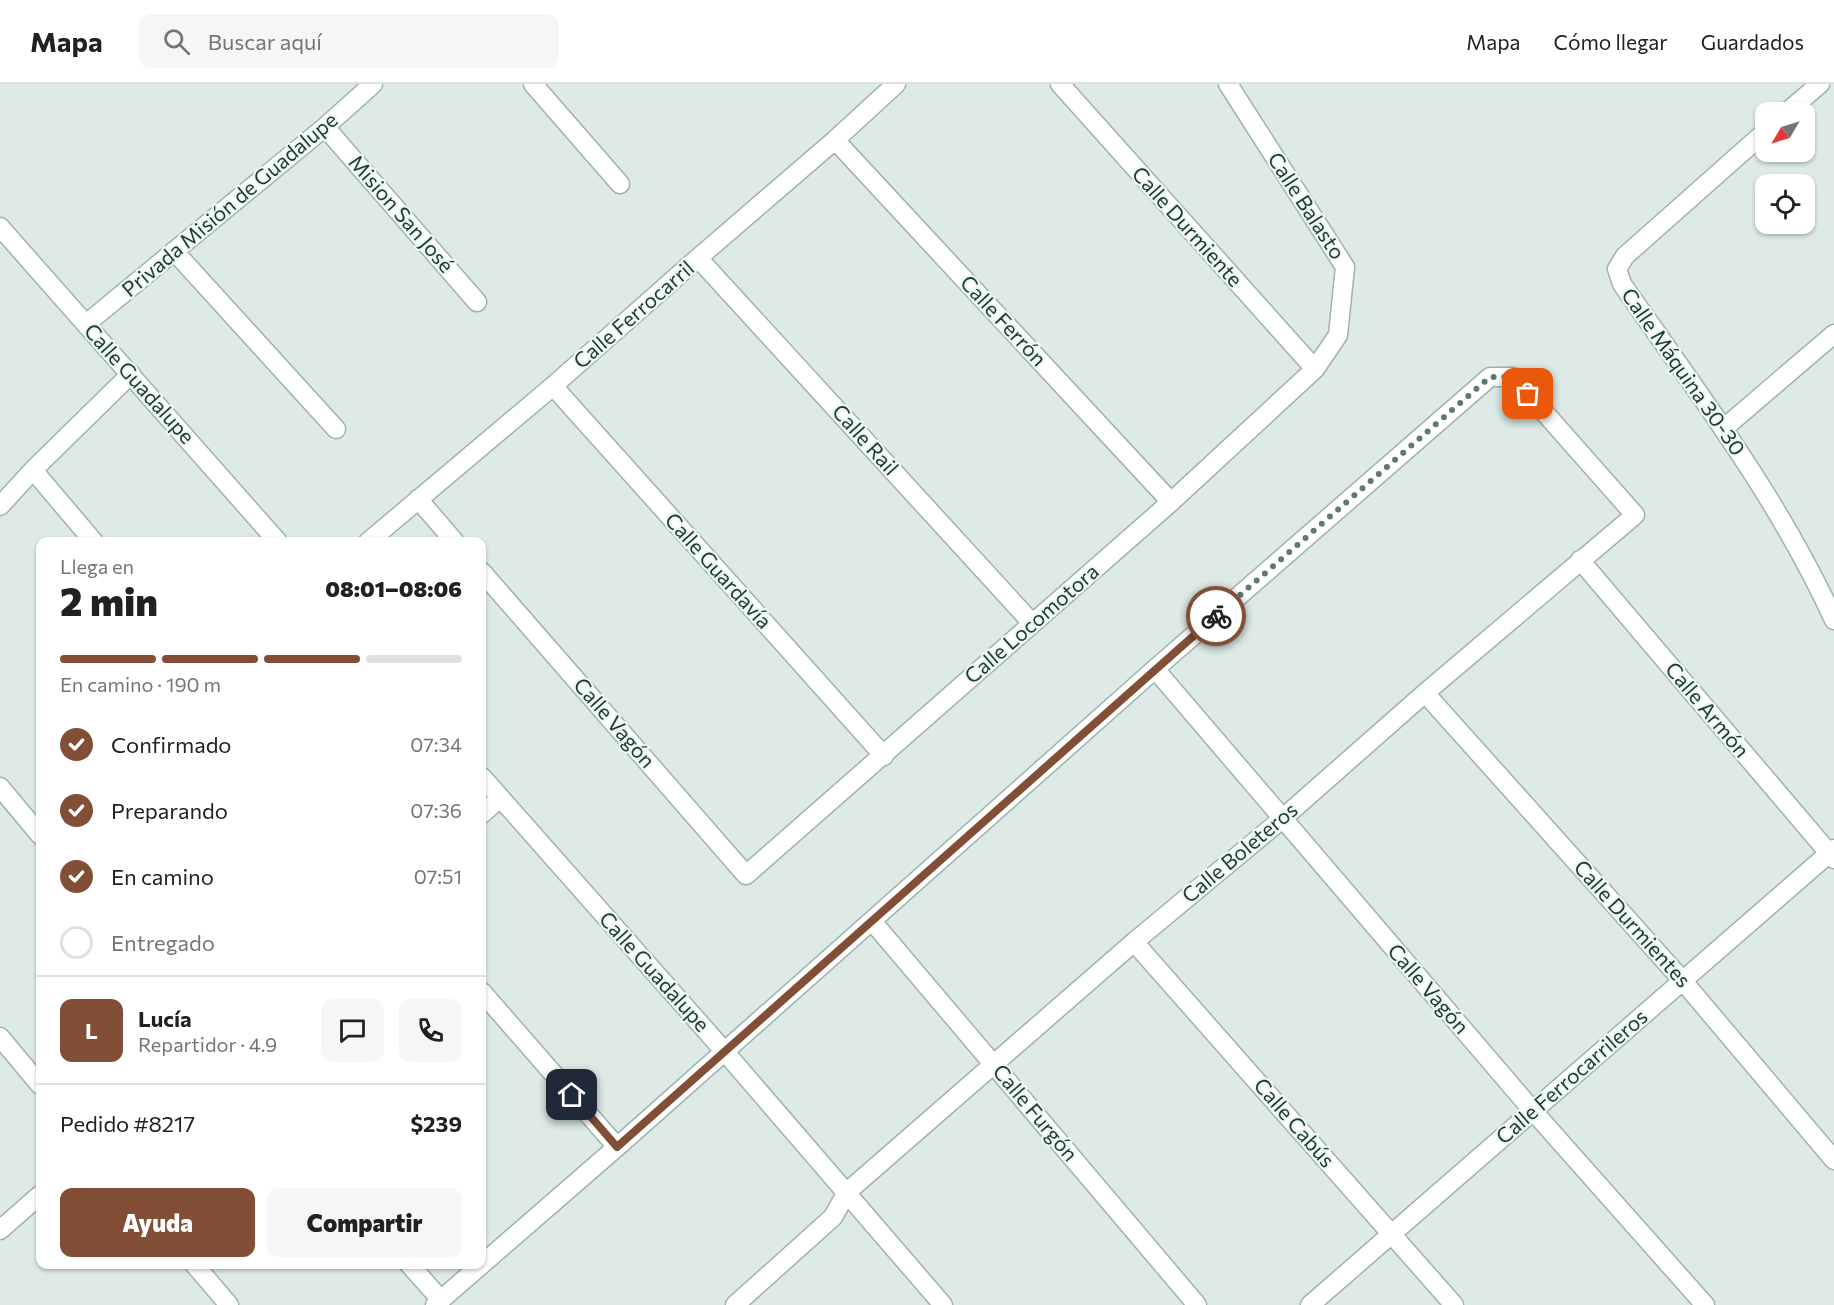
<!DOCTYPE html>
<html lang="es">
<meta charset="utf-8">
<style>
:root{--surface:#fff;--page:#f6f6f6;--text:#202124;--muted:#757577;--line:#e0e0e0;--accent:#824e36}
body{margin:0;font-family:Commissioner,sans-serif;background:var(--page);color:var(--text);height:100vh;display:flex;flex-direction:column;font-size:22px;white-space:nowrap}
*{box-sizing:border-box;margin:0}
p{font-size:20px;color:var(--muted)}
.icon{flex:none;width:33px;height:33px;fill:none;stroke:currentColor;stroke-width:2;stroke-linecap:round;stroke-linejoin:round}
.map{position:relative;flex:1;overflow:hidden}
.details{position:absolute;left:36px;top:453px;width:450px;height:732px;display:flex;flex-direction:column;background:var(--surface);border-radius:12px;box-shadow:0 2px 4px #0004}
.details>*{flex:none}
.needle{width:39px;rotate:232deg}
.buttons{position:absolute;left:1755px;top:18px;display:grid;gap:12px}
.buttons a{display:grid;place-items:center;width:60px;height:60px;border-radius:12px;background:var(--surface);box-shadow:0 2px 4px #0004;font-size:30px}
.pin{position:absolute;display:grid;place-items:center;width:51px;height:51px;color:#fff;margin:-26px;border-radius:12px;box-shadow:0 3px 9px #0006}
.courier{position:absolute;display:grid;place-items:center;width:60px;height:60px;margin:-30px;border:4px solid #824e36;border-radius:50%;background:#fff;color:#222;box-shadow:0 2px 8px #0007}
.summary em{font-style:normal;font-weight:800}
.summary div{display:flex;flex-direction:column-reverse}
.summary{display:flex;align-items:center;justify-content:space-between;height:102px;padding:0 24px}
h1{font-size:39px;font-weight:800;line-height:45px}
.bar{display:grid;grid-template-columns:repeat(4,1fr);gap:9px 6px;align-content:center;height:72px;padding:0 24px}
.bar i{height:8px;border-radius:4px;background:var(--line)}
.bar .active{background:var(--accent)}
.bar p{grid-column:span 4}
.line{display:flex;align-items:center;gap:15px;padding:0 24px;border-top:2px solid var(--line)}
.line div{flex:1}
.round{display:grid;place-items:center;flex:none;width:63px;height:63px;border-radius:12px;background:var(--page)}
ol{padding:0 24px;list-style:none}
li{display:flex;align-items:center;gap:18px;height:66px}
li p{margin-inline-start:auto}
li .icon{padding:6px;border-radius:50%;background:var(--accent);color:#fff;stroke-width:4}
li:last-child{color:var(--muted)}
li i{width:33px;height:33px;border:3px solid var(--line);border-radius:50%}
.action{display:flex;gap:12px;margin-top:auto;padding:12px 24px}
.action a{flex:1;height:69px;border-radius:12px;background:var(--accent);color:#fff;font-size:24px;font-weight:800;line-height:69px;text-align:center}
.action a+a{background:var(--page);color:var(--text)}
header{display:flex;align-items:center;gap:36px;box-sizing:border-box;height:84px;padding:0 30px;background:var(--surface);border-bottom:2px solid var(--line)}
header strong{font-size:28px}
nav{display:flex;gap:33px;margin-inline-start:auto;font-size:21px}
.search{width:420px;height:54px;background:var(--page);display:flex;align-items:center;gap:15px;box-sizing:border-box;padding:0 21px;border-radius:12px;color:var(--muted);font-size:22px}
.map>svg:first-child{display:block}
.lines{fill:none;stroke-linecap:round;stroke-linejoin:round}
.minor-casing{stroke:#a0b2ad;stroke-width:21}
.tertiary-casing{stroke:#a0b2ad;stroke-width:21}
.minor{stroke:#fff;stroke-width:18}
.tertiary{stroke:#fff;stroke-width:18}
.done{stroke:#617873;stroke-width:6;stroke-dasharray:0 10.8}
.route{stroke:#824e36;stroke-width:8}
.labels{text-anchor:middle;stroke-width:4.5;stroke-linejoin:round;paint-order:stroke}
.street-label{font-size:21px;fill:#1e3a35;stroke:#edf7f3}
</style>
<header>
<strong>Mapa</strong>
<div class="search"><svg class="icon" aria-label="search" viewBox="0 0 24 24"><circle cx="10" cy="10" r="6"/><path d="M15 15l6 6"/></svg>Buscar aquí</div>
<nav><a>Mapa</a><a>Cómo llegar</a><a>Guardados</a></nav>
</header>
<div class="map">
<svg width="1834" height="1221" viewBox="0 0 1834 1221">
<rect width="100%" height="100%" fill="#ddeae5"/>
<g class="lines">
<defs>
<path id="minor" d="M533,0L620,100
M1060,0L1315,285
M1787,28L1820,0
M325,43L477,218
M1766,47L1625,172L1617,185L1622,200C1698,309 1779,415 1834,536
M835,56L1171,418
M174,167L336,345
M698,174L1032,539
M86,240L325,43L373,0
M553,302L884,672
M1723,345L1834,250
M33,386L94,458
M418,415L455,458
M0,422L33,386L131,290
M368,458L553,302L698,174L835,56L896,0
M1580,476L1834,775
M482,488L746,791L1171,418L1315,285L1338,251L1345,183L1228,0
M1155,585L1533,1027L1705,1221
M1425,609L1682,896L1834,1076
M0,703L40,751
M482,730L500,714
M872,837L1197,1221
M1134,858L1454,1221
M482,908L617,1063
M0,953L40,1001
M0,1146L40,1111
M194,1180L229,1221
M409,1180L441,1216
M435,1221L617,1063L1155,585L1490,293H1513L1635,431L1425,609L1282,735L1134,858L847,1108L833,1133L735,1221
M1310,1221L1834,765"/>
<path id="tertiary" d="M0,143L278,458
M482,693L725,968L943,1221"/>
</defs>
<!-- minor casing -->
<use href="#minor" class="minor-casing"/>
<!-- tertiary casing -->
<use href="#tertiary" class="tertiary-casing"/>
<!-- minor -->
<use href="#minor" class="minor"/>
<!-- tertiary -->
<use href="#tertiary" class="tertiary"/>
</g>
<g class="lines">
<!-- done -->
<path class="done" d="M1216,532L1490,293H1513L1528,310"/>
<!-- route -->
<path class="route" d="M572,1011L617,1063L1216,532"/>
</g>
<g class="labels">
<!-- street labels -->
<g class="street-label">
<text transform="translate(230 121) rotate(-40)" y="7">Privada Misión de Guadalupe</text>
<text transform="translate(1306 122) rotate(57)" y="7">Calle Balasto</text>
<text transform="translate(401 130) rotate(49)" y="7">Mision San José</text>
<text transform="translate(1187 143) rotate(48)" y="7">Calle Durmiente</text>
<text transform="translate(634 231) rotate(-41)" y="7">Calle Ferrocarril</text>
<text transform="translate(1003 237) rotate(47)" y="7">Calle Ferrón</text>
<text transform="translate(1683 288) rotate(55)" y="7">Calle Máquina 30-30</text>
<text transform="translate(139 300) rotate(48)" y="7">Calle Guadalupe</text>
<text transform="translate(865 356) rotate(48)" y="7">Calle Rail</text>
<text transform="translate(718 487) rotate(48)" y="7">Calle Guardavía</text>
<text transform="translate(1032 540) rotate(-41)" y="7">Calle Locomotora</text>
<text transform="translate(1707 626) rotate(50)" y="7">Calle Armón</text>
<text transform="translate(614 639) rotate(49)" y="7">Calle Vagón</text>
<text transform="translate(1240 769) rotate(-40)" y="7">Calle Boleteros</text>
<text transform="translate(1632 840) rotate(48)" y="7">Calle Durmientes</text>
<text transform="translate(654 888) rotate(48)" y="7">Calle Guadalupe</text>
<text transform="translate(1428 905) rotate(49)" y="7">Calle Vagón</text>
<text transform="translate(1572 993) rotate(-41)" y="7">Calle Ferrocarrileros</text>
<text transform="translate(1035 1029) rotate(50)" y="7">Calle Furgón</text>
<text transform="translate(1294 1039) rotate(49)" y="7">Calle Cabús</text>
</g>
</g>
</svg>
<div class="buttons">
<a><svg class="needle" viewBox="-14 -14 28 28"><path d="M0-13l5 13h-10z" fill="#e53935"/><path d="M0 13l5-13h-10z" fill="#757577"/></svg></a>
<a><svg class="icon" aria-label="locate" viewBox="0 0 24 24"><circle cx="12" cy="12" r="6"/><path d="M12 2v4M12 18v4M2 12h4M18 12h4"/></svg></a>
</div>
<div class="pin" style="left:1528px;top:310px;background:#ea580c"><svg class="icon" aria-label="bag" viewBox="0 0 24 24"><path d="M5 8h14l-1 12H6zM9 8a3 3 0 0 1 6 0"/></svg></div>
<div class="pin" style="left:572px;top:1011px;background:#1f2937"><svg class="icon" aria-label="home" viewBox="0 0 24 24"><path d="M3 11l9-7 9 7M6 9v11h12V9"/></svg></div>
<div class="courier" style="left:1216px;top:532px"><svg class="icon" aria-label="bike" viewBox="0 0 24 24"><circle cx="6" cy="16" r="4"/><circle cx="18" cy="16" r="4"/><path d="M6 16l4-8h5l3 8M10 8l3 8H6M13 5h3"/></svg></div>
<section class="details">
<div class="summary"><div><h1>2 min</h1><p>Llega en</p></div><em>08:01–08:06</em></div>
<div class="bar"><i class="active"></i><i class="active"></i><i class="active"></i><i></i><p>En camino · 190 m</p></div>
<ol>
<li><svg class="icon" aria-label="check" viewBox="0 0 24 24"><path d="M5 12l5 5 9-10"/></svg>Confirmado<p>07:34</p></li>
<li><svg class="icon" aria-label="check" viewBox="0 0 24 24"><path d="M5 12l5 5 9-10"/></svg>Preparando<p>07:36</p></li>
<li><svg class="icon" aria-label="check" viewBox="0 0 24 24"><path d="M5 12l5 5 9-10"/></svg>En camino<p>07:51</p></li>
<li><i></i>Entregado</li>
</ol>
<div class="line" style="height:108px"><b class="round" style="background:var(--accent);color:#fff">L</b><div><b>Lucía</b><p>Repartidor · 4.9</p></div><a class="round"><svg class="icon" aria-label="chat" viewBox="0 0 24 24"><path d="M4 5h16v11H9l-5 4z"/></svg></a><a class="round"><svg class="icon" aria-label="phone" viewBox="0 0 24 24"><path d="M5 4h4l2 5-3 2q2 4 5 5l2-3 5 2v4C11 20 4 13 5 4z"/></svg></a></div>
<div class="line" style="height:78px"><div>Pedido #8217</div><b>$239</b></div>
<div class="action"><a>Ayuda</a><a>Compartir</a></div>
</section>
</div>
